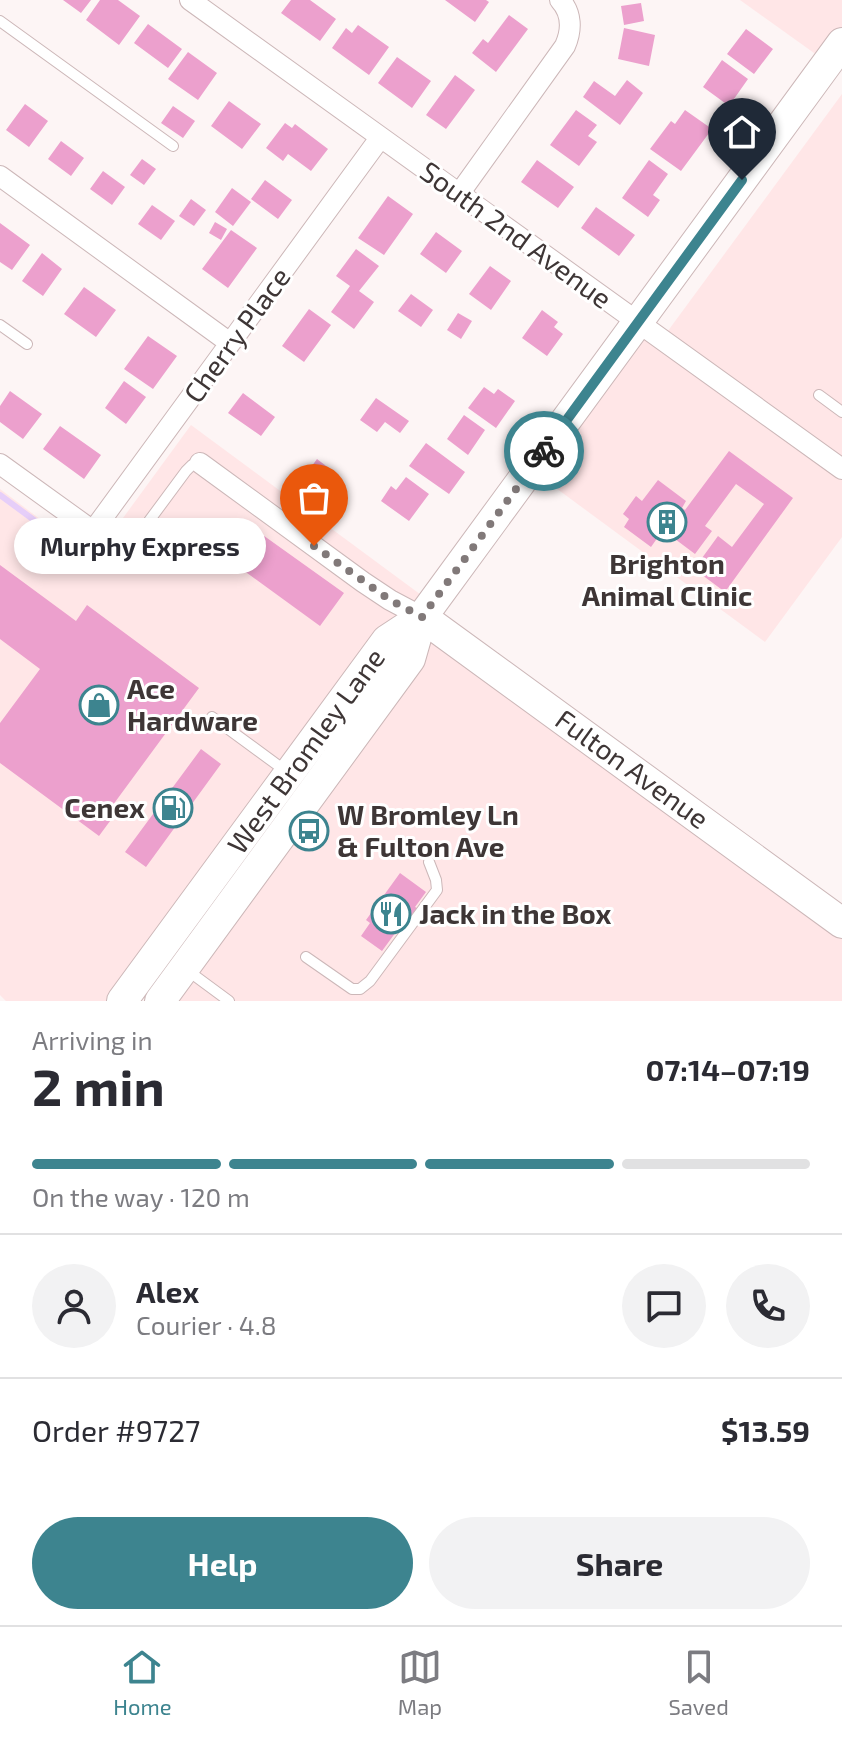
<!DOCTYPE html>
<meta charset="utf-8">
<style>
:root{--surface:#fff;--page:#f2f2f3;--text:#2b2b33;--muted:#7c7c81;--line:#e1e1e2;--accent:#3d848f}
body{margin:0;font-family:"Exo 2",sans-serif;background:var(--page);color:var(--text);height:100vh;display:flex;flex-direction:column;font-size:30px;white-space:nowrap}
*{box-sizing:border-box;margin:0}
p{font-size:26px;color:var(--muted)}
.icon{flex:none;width:44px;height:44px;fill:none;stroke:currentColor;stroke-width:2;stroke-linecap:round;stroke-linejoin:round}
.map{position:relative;height:1001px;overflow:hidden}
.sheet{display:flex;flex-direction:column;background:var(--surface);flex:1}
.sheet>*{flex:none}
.pin{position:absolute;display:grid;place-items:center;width:68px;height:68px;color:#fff;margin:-82px -34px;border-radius:50% 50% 50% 0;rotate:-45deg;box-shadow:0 0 8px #0007}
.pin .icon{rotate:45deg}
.courier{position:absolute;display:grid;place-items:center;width:80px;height:80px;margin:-40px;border:6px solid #3d848f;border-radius:50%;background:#fff;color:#222;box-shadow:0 2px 10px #0007}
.bubble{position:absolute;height:56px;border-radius:28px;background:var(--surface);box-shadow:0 4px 12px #0003;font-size:26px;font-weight:700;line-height:56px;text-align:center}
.summary em{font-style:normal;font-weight:700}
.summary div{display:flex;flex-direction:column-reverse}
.summary{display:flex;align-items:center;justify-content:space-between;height:136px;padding:0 32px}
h1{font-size:52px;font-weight:700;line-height:60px}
.bar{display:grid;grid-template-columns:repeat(4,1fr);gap:12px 8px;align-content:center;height:96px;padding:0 32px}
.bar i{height:10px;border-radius:6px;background:var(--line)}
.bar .current{background:var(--accent)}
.bar p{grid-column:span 4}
.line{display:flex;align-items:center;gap:20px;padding:0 32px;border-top:2px solid var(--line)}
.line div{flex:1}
.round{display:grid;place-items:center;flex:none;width:84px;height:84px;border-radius:42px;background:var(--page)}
.cta{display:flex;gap:16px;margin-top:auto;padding:16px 32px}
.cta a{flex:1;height:92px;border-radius:48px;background:var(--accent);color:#fff;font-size:32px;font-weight:700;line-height:92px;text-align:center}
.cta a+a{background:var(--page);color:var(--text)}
.tabs{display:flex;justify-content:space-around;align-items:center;height:112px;border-top:2px solid var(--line);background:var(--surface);font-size:22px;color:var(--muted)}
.tabs a{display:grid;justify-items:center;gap:4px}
.tabs .current{color:var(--accent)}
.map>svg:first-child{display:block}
.built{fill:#ffe6e7}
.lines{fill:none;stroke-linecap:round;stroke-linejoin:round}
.stream{stroke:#e6cef9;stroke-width:6}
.building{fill:#eca0cd}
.lane-casing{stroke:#ccb7b8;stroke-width:12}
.street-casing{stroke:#ccb7b8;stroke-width:22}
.secondary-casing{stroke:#ccb7b8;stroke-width:32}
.lane{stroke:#fff;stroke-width:10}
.street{stroke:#fff;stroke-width:20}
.secondary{stroke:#fff;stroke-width:30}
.done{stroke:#817979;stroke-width:8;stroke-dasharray:0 14.4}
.route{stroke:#3d848f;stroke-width:10}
.labels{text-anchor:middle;stroke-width:6;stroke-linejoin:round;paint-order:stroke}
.street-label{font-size:28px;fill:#3e3636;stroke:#fff}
.poi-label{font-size:28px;font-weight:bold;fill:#3e3636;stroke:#fff;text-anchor:start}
</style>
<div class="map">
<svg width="842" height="1001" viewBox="0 0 842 1001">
<rect width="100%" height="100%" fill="#fdf5f5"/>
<!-- built -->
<path class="built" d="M740,0H842V43L828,63Z
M842,94V537L765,642L530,469L638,323L662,339Z
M191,425L432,603L423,616L842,923V1001H160L422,618L122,1001H6L0,995V489L93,559Z"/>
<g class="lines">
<!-- stream -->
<path class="stream" d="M0,495L57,537"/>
</g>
<!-- building -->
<path class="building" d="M63,0H91L81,13Z
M100,0H118L140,16L119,45L86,20Z
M291,0H310L336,19L320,41L281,13Z
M445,0H486L489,2L475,22Z
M641,3L644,21L624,25L621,6Z
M509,15L528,29L496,72L472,53L483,39L488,43Z
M148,24L182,49L168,68L134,43Z
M358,25L389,47L369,75L332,48L346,28L352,33Z
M624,28L655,35L649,66L618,59Z
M746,29L773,49L754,74L727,54Z
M188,52L217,73L198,100L168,79Z
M397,57L431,81L412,108L378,83Z
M722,60L748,79L729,106L703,87Z
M455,75L475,90L446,129L426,115Z
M627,80L643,93L620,125L583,97L594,81L615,96Z
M229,101L261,124L242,149L211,126Z
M25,104L48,121L29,147L6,130Z
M173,106L195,121L183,138L161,123Z
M576,110L597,125L588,136L597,142L579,166L550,145Z
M685,110L712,129L681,171L650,149L671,121L675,124Z
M285,123L292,128L295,124L328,149L311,171L288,154L283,161L266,148Z
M61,141L84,158L71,176L48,159Z
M142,159L156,169L144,185L130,175Z
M537,160L574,187L558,208L521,182Z
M649,160L668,174L653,195L660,200L648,217L622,198Z
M103,171L125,187L112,205L90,189Z
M265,180L292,200L278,219L251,199Z
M232,188L251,202L233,226L215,212Z
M388,196L413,214L384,255L358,238Z
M191,199L206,210L194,226L179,216Z
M152,205L175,221L161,240L138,224Z
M596,207L635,235L619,256L581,228Z
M215,222L227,229L221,240L209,233Z
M0,223L30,245L12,270L0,262Z
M231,230L257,248L228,288L202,269Z
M436,232L462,251L446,273L420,254Z
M356,249L379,266L359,291L374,302L354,329L331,312L350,286L336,276Z
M42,253L62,269L43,296L22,281Z
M490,266L511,281L491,310L469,294Z
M84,287L116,310L96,337L64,314Z
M411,294L433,310L421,327L398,311Z
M309,309L331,325L304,362L282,346Z
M542,310L558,322L554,327L563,334L547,356L522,338Z
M458,313L472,321L461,339L447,330Z
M148,336L177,356L153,389L124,369Z
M124,381L146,397L126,424L105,408Z
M484,387L494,394L498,389L515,401L496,428L468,408Z
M10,391L42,414L23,439L0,422V406Z
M243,393L275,417L261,436L228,413Z
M376,398L409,421L400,433L385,422L377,432L360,420Z
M464,415L485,430L468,455L447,439Z
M60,426L101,455L84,479L43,449Z
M426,443L465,472L449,494L409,466Z
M729,451L793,498L725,592L694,569L718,536L732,547L764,504L736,484L705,526L712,531L695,554L663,530L651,547L624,527L629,519L623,514L636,496L642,501L658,480L686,501L682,508L685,510Z
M317,459L334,472L318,494L301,481Z
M406,477L429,494L409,521L381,501L391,486L396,490Z
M260,533L344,593L320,626L236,565Z
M0,565L76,621L87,605L199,688L107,813L113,817L99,836L0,763V723L40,669L0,639Z
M201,749L221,764L146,867L125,852Z
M400,873L426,892L415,907L417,908L406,922L404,921L382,951L361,936L370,923L366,920Z"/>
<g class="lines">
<defs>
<path id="lane" d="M0,21L173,146
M0,325L27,344
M819,395L842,412
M149,521L186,471L192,465L200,463
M212,717L287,772
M306,957L352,989H360L370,981L437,890L436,880L429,862
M187,970L229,1001"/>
<path id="street" d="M190,0L842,469
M0,176L230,343
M459,194L565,46C572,30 572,13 560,0
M200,463L363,582L390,600L422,617
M0,464L93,531L380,138"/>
<path id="secondary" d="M422,617L842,923
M122,1001L387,640L422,617
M160,1001L410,659L422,617L842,43"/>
</defs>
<!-- lane casing -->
<use href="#lane" class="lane-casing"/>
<!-- street casing -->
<use href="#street" class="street-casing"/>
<!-- secondary casing -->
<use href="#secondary" class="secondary-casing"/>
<!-- lane -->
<use href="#lane" class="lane"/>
<!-- street -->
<use href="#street" class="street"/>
<!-- secondary -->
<use href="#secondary" class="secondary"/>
</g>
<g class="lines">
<!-- done -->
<path class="done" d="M314,546L390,600L422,617L544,451"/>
<!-- route -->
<path class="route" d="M544,451L742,180"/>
</g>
<!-- icons -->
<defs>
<symbol id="building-ring" viewBox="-11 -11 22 22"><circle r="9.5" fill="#fff" stroke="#3d848f" stroke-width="1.5"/><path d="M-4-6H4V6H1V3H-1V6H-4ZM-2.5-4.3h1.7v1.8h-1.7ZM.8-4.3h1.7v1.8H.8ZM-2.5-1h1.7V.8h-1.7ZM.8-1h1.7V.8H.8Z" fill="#3d848f"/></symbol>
<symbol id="shop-ring" viewBox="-11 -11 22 22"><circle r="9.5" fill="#fff" stroke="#3d848f" stroke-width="1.5"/><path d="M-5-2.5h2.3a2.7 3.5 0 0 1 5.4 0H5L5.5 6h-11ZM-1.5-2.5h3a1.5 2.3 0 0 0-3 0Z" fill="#3d848f"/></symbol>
<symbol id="fuel-ring" viewBox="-11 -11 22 22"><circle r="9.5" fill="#fff" stroke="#3d848f" stroke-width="1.5"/><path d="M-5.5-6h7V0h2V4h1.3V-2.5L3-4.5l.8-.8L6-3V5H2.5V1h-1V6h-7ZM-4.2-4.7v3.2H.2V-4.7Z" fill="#3d848f"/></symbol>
<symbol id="bus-ring" viewBox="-11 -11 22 22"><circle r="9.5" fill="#fff" stroke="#3d848f" stroke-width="1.5"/><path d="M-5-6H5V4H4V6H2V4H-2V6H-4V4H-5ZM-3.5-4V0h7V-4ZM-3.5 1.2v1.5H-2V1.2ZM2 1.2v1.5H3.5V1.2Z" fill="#3d848f"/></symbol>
<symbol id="restaurant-ring" viewBox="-11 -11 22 22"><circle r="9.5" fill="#fff" stroke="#3d848f" stroke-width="1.5"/><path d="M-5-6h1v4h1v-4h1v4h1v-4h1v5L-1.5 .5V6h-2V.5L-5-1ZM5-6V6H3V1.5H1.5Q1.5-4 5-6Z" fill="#3d848f"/></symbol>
</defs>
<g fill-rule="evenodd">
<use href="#building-ring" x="645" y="500" width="44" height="44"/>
<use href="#shop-ring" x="77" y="683" width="44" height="44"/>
<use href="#fuel-ring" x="151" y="786" width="44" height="44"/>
<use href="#bus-ring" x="287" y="809" width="44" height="44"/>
<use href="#restaurant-ring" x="369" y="892" width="44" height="44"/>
</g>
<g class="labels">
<!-- street labels -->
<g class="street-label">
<text transform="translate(516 235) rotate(36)" y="10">South 2nd Avenue</text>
<text transform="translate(237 335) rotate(-54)" y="10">Cherry Place</text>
<text transform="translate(306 751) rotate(-54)" y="10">West Bromley Lane</text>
<text transform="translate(632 769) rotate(36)" y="10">Fulton Avenue</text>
</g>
<!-- poi labels -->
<g class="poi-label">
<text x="667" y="574" text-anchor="middle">Brighton<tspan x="667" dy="32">Animal Clinic</tspan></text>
<text x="127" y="699">Ace<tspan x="127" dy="32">Hardware</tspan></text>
<text x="145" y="818" text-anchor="end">Cenex</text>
<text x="337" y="825">W Bromley Ln<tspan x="337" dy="32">&amp; Fulton Ave</tspan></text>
<text x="419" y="924">Jack in the Box</text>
</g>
</g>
</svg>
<div class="pin" style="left:314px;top:546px;background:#ea580c"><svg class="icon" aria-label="bag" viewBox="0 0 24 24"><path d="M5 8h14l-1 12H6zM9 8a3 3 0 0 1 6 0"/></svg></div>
<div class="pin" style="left:742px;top:180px;background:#1f2937"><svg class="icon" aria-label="home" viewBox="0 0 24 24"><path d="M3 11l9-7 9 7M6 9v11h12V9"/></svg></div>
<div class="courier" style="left:544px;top:451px"><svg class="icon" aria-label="bike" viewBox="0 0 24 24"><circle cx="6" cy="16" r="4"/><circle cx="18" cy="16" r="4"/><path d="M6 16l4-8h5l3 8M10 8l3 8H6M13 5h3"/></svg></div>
<div class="bubble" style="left:14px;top:518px;width:252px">Murphy Express</div>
</div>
<section class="sheet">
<div class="summary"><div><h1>2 min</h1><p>Arriving in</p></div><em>07:14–07:19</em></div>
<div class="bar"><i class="current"></i><i class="current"></i><i class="current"></i><i></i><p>On the way · 120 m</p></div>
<div class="line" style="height:144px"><a class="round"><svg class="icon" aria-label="person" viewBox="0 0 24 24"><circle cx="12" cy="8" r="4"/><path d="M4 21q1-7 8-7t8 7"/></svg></a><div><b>Alex</b><p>Courier · 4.8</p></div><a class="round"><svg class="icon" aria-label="chat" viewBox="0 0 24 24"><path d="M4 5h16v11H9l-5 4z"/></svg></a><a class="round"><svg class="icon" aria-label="phone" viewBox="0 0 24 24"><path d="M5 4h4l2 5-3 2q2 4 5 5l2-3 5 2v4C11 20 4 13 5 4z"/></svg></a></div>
<div class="line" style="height:104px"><div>Order #9727</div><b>$13.59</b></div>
<div class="cta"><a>Help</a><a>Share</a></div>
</section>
<nav class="tabs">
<a class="current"><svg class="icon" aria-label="home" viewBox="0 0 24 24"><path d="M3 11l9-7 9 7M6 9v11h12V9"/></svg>Home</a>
<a><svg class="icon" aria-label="map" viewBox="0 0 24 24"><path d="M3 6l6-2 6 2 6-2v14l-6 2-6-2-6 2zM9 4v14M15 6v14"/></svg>Map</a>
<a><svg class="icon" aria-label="saved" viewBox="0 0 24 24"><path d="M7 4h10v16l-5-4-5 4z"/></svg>Saved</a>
</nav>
